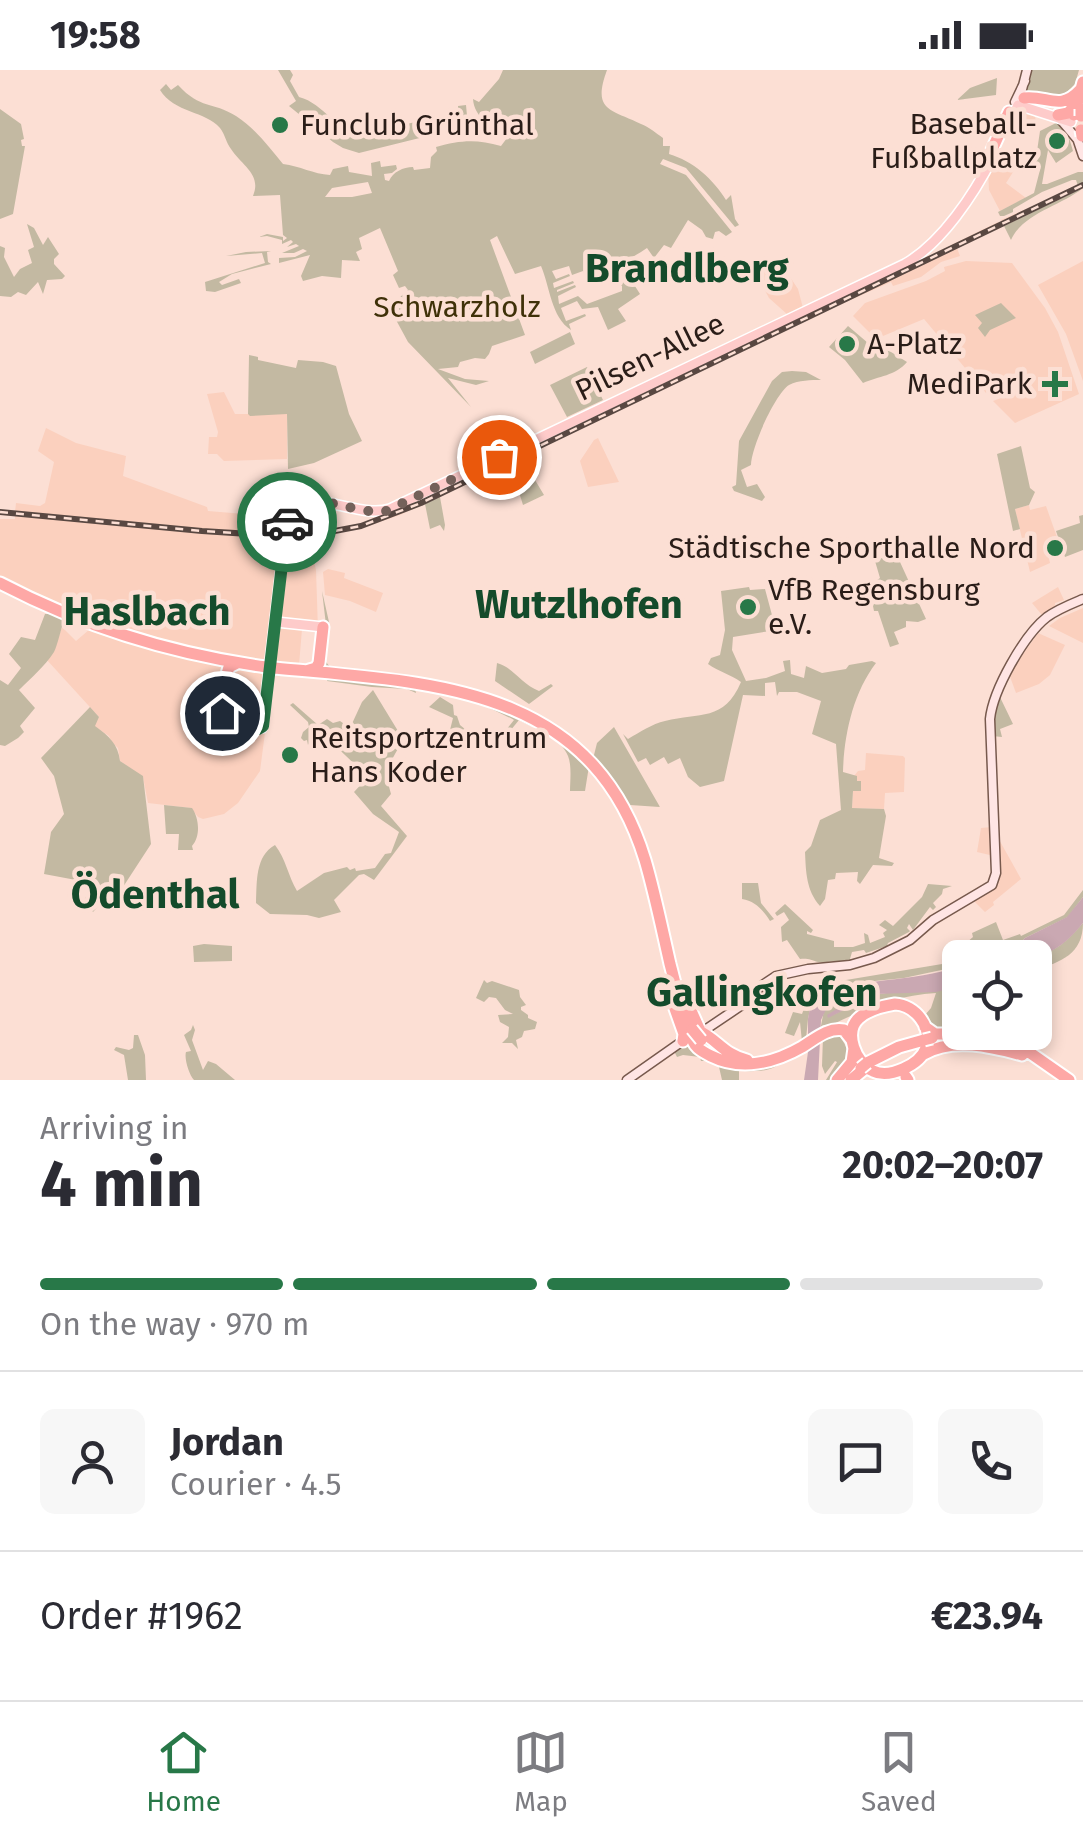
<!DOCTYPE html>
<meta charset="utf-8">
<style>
:root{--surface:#fff;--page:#f7f7f7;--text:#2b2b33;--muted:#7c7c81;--line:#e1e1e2;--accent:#287848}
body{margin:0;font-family:"Fira Sans",sans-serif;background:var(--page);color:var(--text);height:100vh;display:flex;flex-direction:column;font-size:38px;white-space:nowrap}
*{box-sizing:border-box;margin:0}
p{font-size:32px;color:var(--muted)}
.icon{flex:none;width:55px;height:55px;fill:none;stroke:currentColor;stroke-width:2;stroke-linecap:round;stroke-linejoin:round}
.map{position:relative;height:1010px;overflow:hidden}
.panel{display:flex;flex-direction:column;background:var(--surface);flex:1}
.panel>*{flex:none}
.tools{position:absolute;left:942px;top:870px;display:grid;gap:20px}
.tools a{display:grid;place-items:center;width:110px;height:110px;border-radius:15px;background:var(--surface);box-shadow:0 5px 15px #0003;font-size:50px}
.pin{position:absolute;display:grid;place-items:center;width:85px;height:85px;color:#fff;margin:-42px;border:5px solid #fff;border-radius:50%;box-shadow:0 2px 10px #0007}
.courier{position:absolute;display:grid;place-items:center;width:100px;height:100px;margin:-50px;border:8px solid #287848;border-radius:50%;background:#fff;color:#222;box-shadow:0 2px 12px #0007}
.headline em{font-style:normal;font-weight:700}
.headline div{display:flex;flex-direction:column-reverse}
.headline{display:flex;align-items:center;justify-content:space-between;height:170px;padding:0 40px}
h1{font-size:65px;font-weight:700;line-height:75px}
.bar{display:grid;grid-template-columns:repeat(4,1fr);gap:15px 10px;align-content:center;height:120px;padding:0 40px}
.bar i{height:12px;border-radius:8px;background:var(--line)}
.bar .active{background:var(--accent)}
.bar p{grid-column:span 4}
.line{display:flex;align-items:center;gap:25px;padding:0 40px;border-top:2px solid var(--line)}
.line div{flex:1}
.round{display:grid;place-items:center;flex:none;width:105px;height:105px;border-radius:15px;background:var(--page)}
.status{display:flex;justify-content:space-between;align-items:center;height:70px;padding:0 50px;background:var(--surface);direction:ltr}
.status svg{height:28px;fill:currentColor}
.dock{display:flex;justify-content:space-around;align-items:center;height:140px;border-top:2px solid var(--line);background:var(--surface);font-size:28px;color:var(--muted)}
.dock a{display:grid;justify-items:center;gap:5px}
.dock .active{color:var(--accent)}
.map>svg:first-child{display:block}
.built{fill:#fbd0be}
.green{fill:#c3b9a2;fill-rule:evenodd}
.water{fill:#caa8b2}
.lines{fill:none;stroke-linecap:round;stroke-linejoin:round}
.secondary-casing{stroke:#77594d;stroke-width:11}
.primary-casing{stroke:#fff;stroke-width:12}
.highway-casing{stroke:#fff;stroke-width:15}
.secondary{stroke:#ffe5e4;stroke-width:8}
.primary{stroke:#fecbca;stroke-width:9}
.highway{stroke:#fea8a6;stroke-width:11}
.rail-casing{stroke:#594842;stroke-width:6}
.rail{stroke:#fcdfd4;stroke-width:2.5;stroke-dasharray:8;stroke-linecap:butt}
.primary-bridge-casing{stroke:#fff;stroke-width:12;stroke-linecap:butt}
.highway-bridge-casing{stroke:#fff;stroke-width:15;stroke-linecap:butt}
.primary-bridge{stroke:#fecbca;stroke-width:9}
.highway-bridge{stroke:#fea8a6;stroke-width:11}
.done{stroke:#74615a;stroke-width:10;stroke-dasharray:0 18}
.route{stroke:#287848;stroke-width:12}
.poi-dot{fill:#287848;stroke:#fcdfd4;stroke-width:4}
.labels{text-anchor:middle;stroke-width:9;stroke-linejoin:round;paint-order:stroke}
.poi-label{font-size:30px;fill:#2a1d18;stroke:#fcdfd4;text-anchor:start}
.park-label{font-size:30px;fill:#3f3109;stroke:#fcdfd4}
.street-label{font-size:30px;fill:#2a1d18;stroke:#fcdfd4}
.district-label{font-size:40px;font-weight:bold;fill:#144b2b;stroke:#fcdfd4}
</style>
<div class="status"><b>19:58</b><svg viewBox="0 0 49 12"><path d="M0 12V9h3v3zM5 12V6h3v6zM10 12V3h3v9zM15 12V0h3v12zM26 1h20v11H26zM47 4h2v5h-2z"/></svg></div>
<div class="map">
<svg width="1083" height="1010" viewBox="0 0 1083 1010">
<rect width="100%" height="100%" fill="#fcdfd4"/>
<!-- built -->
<path class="built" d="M1020,41L1034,43L1038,59L1030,58L1028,65L1009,61Z
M1000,78L1010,83L1005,93L1015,99L1006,113L1026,128L1000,141L989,120L988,100Z
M1083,114V118L1004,156L1001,150Z
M998,152L1001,157L957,178L960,186L941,192L921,207L893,216L891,212L823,242L400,445L362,458L307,468L309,488L314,491L316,500L318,560L302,559L299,595L274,594L260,701L238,733L224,744L203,749L198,747L191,738L148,733L143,707L120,691L118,678L111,671L109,666L94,656L99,647L46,589L54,581L62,557L76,571L90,559L100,563L104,562L98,536L95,550L80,546L0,508V449H15V445L0,444V441L15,442L16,433L40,436L45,433L54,392L38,381L46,358L76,373L126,386L123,406L207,437L208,441L244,444L245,463L296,465L343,459L388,446L423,432L783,258Z
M966,191L1012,193L1045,238L1058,262L1079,324L1015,353L993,331L1004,327L1001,318L986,323L924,249L883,266L871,264L853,246L865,233L926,211L945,201L944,197Z
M1083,191V311L1066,264L1038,215Z
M770,199L787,204L792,210L798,219L803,238L788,245L769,228L756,204Z
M224,322L235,344H287V389L224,391L217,384H208L209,367H217L218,362L207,324Z
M598,368L619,412L588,417L580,391L594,370Z
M1029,435L1030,440L1046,436L1058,470L1045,473L1050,493L1030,502L1015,439Z
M328,499L345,503L344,508L383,523L376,542L350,531L325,525L323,502Z
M1058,517L1064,530L1055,533V537L1042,545L1032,533Z
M1083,538V573L1049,556L1060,548Z
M1038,563L1065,575L1050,605L1039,614L1016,623L1009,604Z
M866,683L903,686L905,688L904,722L885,723L884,739L852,738L854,706L858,701L865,700Z
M992,757L1021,809L993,832L994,835L985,842L973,830L987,820L993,807L994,786L977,782L981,758Z
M776,908L782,917L795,913L798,920L782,927L779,922L769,926L766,923L760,927L762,934L757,935L754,928L763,918Z"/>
<!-- green -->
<path class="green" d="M278,0H290L293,5L290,11L299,27C324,33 337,64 364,64L458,42V36L466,35L467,46L448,61L359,83L343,78L333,72L289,36L296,31Z
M503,0H607C592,41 610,39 641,54C649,57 656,63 663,68V76H670L669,84C693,91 713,109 726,130L731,125L735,149L739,155L735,157L686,98L663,89L660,94L686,105L732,162L726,166L719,161L715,162L713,169L706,167L702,160L688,150L671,178L664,175L654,188L647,178C631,189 613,196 601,208L585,207L583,201L572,205L569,196L552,201L556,209L569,204L570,206L553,213L554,218L573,211L574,213L557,220V222L575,215L576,217L558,226L559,234L578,226L587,234L622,221V216L618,214L617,212L622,210L626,202L636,196L642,204L633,213L640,224L618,239L626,251L608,260L598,237L582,239L577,231L561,238L566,251L585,244L586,246L569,254L571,260C551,247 550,217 541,196L515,204L497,166L490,170L525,265L492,276L489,284L485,289L475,288L460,292L458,297L438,299L465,309L489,311L476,315L448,308L471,337L408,272L389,237L408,220L405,216L399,218L393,205L398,201L380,158L359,168L362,179L356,182L360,191L342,190L341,208L322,206L303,211L301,206L310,185L279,193V188L295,187L307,181L303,179L294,183H282L299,176L296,174L287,177L293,172L291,170L282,174V170L267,166L259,167L267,164L283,167V171L287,168L283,165L280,125L253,126C262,104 242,96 231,79C226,73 225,64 220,58C206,41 174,43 160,20L166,14L171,20L178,15C201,40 212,31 236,46C255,58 269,77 283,94C300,96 313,104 330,105L333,99L348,96L349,102L372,106L371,93L380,91L381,97L396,95L397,99L392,103L384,104L385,110L389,111C393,102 403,97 413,97L414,100L430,98L431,87L437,81L436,77C460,70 477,69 501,76L507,68C492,58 474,47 473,29L479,32L499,9ZM368,112L372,123L352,127H325L332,118Z
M1030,0H1079L1075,14L1062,27L1048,26L1027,21Z
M997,8L996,25L957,30L970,18Z
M0,39L21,54L24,69L21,70L22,76H25L13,144L0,149Z
M1058,52L1068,64L1073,81L1056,93L1048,80L1042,114H1047L1078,102H1083V114L1078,116L1076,110H1072L1042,122L1013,139V142L1004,146H1000L998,142L1034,123L1041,96L1024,87L1025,84L1036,88L1040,61Z
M1083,118C1061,136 1023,143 1011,170L1004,156Z
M27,154L34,158L43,175L48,167L59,184L54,189V194L65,206L62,209L47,210L43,224L38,212L26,225L18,222L11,227L0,226V176L5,178L4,187L14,207L20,199L32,193L28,180L34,177Z
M271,181L267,182L268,192L271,194L232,204L219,212L222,215L239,209L241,213L215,222L206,221L205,212L265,193L262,183L226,186L246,182Z
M1001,233L1016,248L990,260L985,267L978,258L982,253L975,245Z
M848,256L868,273L891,282L907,292C895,306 879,306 863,313L845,290L829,277Z
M570,262L575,274L535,294L530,282Z
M249,285L258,287V290L296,298L298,290L323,292L336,296L349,344L362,371L314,393L288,399L287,344L250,346L248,344Z
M587,297L603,330L567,347L550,315Z
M792,301L806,302L821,310C811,310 799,310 789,315C775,324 751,378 751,395L741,400L747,417L757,414L765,427L762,431L734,421L732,417L736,415L739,371L772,311L782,302Z
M488,363L497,366L511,377L480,392L479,388L492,385L495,379L488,373L474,372L468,380L469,384L464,388L460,372L480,364Z
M1021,376L1030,418L1035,422L1029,435L1015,439L1020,459L1013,461L997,384Z
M526,399L529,400L544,425L523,435L514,406Z
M440,427L445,455L444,461L440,455L430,459L425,434Z
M1083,445V480L1065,487L1056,461L1080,453L1079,446Z
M889,485L895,486L900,492L926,549L918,552L906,551V557L894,562L899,574L890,577L878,541H874L869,516L880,508L875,491Z
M749,517L750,520L765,519L776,560L733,567L732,580L746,611L766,608L785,601L783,591L790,590L791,604L804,608L806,596L822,603L846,599L849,595L872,591L876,593C853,623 844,665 843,702L857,706V711H861V721H853L852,738L884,739L886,746L879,788L894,793L892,796L873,795L860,814L857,811L858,802L836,803L835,809L828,810L825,829L820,836C806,820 806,802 805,782L811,776L820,750L841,740L836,674L812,664L821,631L797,622H779L777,626L775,612L765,613V626L743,625L724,711L700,717L688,707L680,688L668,694L664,687L650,695L646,688L638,692L623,664L628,669C640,662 652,654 665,651C700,642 724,652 741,612C730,604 719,602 708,594L711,588L720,585L725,560L721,521Z
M322,521L329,552L326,592L330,597C427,608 522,615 593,689L597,673L614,657L660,737L630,735L645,771L662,832L637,761L570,671L458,616L457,617L327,599L323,592L326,555Z
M45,544H52L64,549C62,556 57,577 54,582C45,596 31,608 19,620L35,638L20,656L24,662L18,668L5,676L0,675V610L8,615L21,598L9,584L21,567L35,570Z
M497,593C513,597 521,614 539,621L551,614L553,616L529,634L495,611Z
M273,601C390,612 500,607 589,696L585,721H570C570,711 572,696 568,686C562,669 534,658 519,650L502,671L494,676L490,673L499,669L514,650C484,634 450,621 415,619L416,623L407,619L372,617L327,611L328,607L280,605L272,603Z
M373,620L398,661L394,665L400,675L385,702L391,724L381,736L407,766L374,810L364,804L359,805L334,830L341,842L319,848L307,845L270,844L256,833C257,812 255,786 275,775C286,789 288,806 297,821L324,803L347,797L350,800L355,798L356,801L375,798L385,784L391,783L399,762L373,744L354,722L368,707L323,664L320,667L315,663L308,675L307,670L304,671L301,668L303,662L309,657L308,652L290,635L293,633L318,655L327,649L333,653L340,651L350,658L362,632Z
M998,623L1013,654L1000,659L1002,667L992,666L991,653Z
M440,627L453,635L454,645L457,646L460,655L477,669L467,678L450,673L449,664L453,648L429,637Z
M90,637L99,647L95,656C109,666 118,674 120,691L143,706L151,774L123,817H115L93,842L85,829L92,813L44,804L51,762L64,744L54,706L41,688Z
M164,735L192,738C199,748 201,766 192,776L193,780H178L179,764H166Z
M742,813H758L761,833L774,849L770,851C763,840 755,831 742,829Z
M928,814L952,816L943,819L942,824L933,833L936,837L933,840L930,837L913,860L909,854L907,858L910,861L909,862L888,873L887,876L866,883L864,880L852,882L850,889L853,890L843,894C834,888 828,894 818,892C811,890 808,888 800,889L787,870L782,872L781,857L789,850L784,842L777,846L775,843L785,834L813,860L811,863L807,861V864L834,871V877H853L865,873L864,863L868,865L870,873L885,867L883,863L887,860L879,855L885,850L893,856L922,827Z
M1083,820V827L1068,847L1025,868L1019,874L978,887L960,888V896L904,908L865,912L813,925L808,949L806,969L802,972L800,952L794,966L785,963L793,942L802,944L809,925H812V921L817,919L816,915L942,894L962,885L959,879L973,867L972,863L996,852L1003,870L1020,864L1021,866L1064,845Z
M1083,853C1083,884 1061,892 1035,900V888H1031C1058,880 1064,874 1083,853Z
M204,874L232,876V891L194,892L193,876Z
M484,910L487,913L492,911L519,920L520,927L526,935L521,937V940L528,945V948L537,952L535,959L524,961L522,967L516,970L518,979L512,973H502L508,967L509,957L500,952L498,945L513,944L505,940L496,928L489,927L484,932L476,928Z
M960,911V946L953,949L954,955H960V962L937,963L906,932H910L925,945L931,938L936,923C898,925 860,940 826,958L823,955L820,961L824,940L839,931L866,927L845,934L828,947C842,941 867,927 880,924C910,918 932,929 960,911Z
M193,955L195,960L192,970L203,1000L208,991L216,994L235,1010H194C189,1005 184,988 186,982L191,981L184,965L191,960Z
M836,962C854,983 849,989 834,1010H826L837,992L835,991L825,1004L822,996L823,966Z
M134,965H138L145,985L146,1010H128L124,985L114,980L116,977L129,980L133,978Z
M691,970L703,984L782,991C773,1003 754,1001 739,1001V1010H722L719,997L709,991H701L700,987L683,985L677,987L674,981L689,974Z"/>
<!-- water -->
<path class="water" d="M1083,827V853C1049,895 1028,888 978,887L1019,874L1025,868L1067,847Z
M960,896V911L948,919L936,922L876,924L828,948L827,945L845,934L862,928L839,931L828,935L821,950L818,1010H804L808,982V949L812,926C859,907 912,913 960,896Z"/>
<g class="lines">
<defs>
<path id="secondary" d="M1025,11L1015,32L1018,35L1027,0
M1060,49L1077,69
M1076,65L1083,86
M699,964L742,935L761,916L776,906L808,899L850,895L874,888L910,870L933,850L992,815L996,803L990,649C993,620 1024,565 1047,547C1058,539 1071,534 1083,529
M627,1010L684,970"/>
<path id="primary" d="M1011,50L1018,35L1071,52
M285,458C302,406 354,451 390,439L905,194C942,173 974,124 993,87
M276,552L323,557
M222,627L223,654L258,659L262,658L284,473"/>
<path id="highway" d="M1024,28C1047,25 1060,42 1080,20
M1058,45L1068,43L1075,35
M1074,45L1083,12
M987,91L1009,42
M0,513C84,557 172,584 266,597
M275,598C428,613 591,613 645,790C655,824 662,859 670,894C676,916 680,938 692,959
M309,600L316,598L319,593L323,557
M222,621L229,597L237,593
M684,925L701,963
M673,933L684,964L683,971
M895,934C915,935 933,957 926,978C920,995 889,1009 873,1001C856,994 843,962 859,948C868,940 883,936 895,934Z
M925,957L935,964H972L1007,971L1026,980L1069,1010
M699,961C717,969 724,985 747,990
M692,965C692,976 701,981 711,986C741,1001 774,993 802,977C815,969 828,957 844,960L852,970
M924,984C953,967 992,977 1022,985
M867,993L899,977L924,970
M906,1007L908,1010
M837,1010L852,992L854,978
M851,1010L863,1000"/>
</defs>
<!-- secondary casing -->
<use href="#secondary" class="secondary-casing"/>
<!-- primary casing -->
<use href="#primary" class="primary-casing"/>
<!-- highway casing -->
<use href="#highway" class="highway-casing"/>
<!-- secondary -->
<use href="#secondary" class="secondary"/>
<!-- primary -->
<use href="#primary" class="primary"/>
<!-- highway -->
<use href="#highway" class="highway"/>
<defs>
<path id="rail" d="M0,442L202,461L282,466L324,463L361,456L421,433L1083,115"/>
</defs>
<!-- rail casing -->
<use href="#rail" class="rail-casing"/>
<!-- rail -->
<use href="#rail" class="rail"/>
<defs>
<path id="primary-bridge" d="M284,473L285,458"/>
<path id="highway-bridge" d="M1081,46V39
M1081,60L1082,66
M266,597L275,598
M692,959L701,970
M924,970L932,968
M861,998L867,993"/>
</defs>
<!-- primary-bridge casing -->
<use href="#primary-bridge" class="primary-bridge-casing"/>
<!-- highway-bridge casing -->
<use href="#highway-bridge" class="highway-bridge-casing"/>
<!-- primary-bridge -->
<use href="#primary-bridge" class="primary-bridge"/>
<!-- highway-bridge -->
<use href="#highway-bridge" class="highway-bridge"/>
</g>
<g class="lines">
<!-- done -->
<path class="done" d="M287,452C308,411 353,447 386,441L499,387"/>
<!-- route -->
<path class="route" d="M222,643V652L224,654L258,659L263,656L287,452"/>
</g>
<!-- markers -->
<g class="poi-dot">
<circle cx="280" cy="55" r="10"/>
<circle cx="1057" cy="71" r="10"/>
<circle cx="847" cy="274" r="10"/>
<path d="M1050 299h10v10h10v10h-10v10h-10v-10h-10v-10h10z"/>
<circle cx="1055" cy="478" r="10"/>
<circle cx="748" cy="537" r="10"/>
<circle cx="290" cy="685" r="10"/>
</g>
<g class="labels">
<!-- poi labels -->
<g class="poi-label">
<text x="1037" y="64" text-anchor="end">Baseball-<tspan x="1037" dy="34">Fußballplatz</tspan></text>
<text x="300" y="65">Funclub Grünthal</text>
<text x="867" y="284">A-Platz</text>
<text x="1032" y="324" text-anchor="end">MediPark</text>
<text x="1035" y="488" text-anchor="end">Städtische Sporthalle Nord</text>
<text x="768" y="530">VfB Regensburg<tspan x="768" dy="34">e.V.</tspan></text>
<text x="310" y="678">Reitsportzentrum<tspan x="310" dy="34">Hans Koder</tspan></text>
</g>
<!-- park labels -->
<g class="park-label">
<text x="457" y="247">Schwarzholz</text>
</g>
<!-- street labels -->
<g class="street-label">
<text transform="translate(650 287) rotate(-26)" y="10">Pilsen-Allee</text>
</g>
<!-- district labels -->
<g class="district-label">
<text x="687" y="212">Brandlberg</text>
<text x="579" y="548">Wutzlhofen</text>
<text x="147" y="555">Haslbach</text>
<text x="155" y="838">Ödenthal</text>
<text x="762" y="936">Gallingkofen</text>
</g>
</g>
</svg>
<div class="tools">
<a><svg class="icon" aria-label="locate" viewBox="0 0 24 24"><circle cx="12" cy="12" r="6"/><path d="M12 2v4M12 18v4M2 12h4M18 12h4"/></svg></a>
</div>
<div class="pin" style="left:499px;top:387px;background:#ea580c"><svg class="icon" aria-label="bag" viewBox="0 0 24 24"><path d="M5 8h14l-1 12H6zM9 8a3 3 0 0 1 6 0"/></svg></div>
<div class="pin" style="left:222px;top:643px;background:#1f2937"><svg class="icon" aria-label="home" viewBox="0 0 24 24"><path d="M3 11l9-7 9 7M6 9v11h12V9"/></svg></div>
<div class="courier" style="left:287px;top:452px"><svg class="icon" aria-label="car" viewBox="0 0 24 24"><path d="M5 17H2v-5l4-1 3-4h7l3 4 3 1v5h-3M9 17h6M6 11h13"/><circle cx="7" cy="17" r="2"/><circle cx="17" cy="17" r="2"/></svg></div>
</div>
<section class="panel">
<div class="headline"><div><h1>4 min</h1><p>Arriving in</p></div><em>20:02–20:07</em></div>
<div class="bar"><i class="active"></i><i class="active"></i><i class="active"></i><i></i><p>On the way · 970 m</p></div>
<div class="line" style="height:180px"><a class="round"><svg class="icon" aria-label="person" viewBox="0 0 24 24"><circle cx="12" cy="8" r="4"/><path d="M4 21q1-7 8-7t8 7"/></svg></a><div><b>Jordan</b><p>Courier · 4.5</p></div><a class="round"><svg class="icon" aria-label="chat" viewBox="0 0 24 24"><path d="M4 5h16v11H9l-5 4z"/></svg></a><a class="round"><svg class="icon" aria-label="phone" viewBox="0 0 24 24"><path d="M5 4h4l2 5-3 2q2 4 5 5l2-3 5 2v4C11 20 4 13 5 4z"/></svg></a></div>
<div class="line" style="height:130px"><div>Order #1962</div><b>€23.94</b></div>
</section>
<nav class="dock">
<a class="active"><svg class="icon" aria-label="home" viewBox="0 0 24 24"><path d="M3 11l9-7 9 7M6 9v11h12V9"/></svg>Home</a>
<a><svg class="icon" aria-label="map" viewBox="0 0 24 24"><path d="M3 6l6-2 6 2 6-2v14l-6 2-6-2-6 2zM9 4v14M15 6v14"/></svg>Map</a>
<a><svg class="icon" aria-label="saved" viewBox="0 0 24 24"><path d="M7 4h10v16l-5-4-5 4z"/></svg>Saved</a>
</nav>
